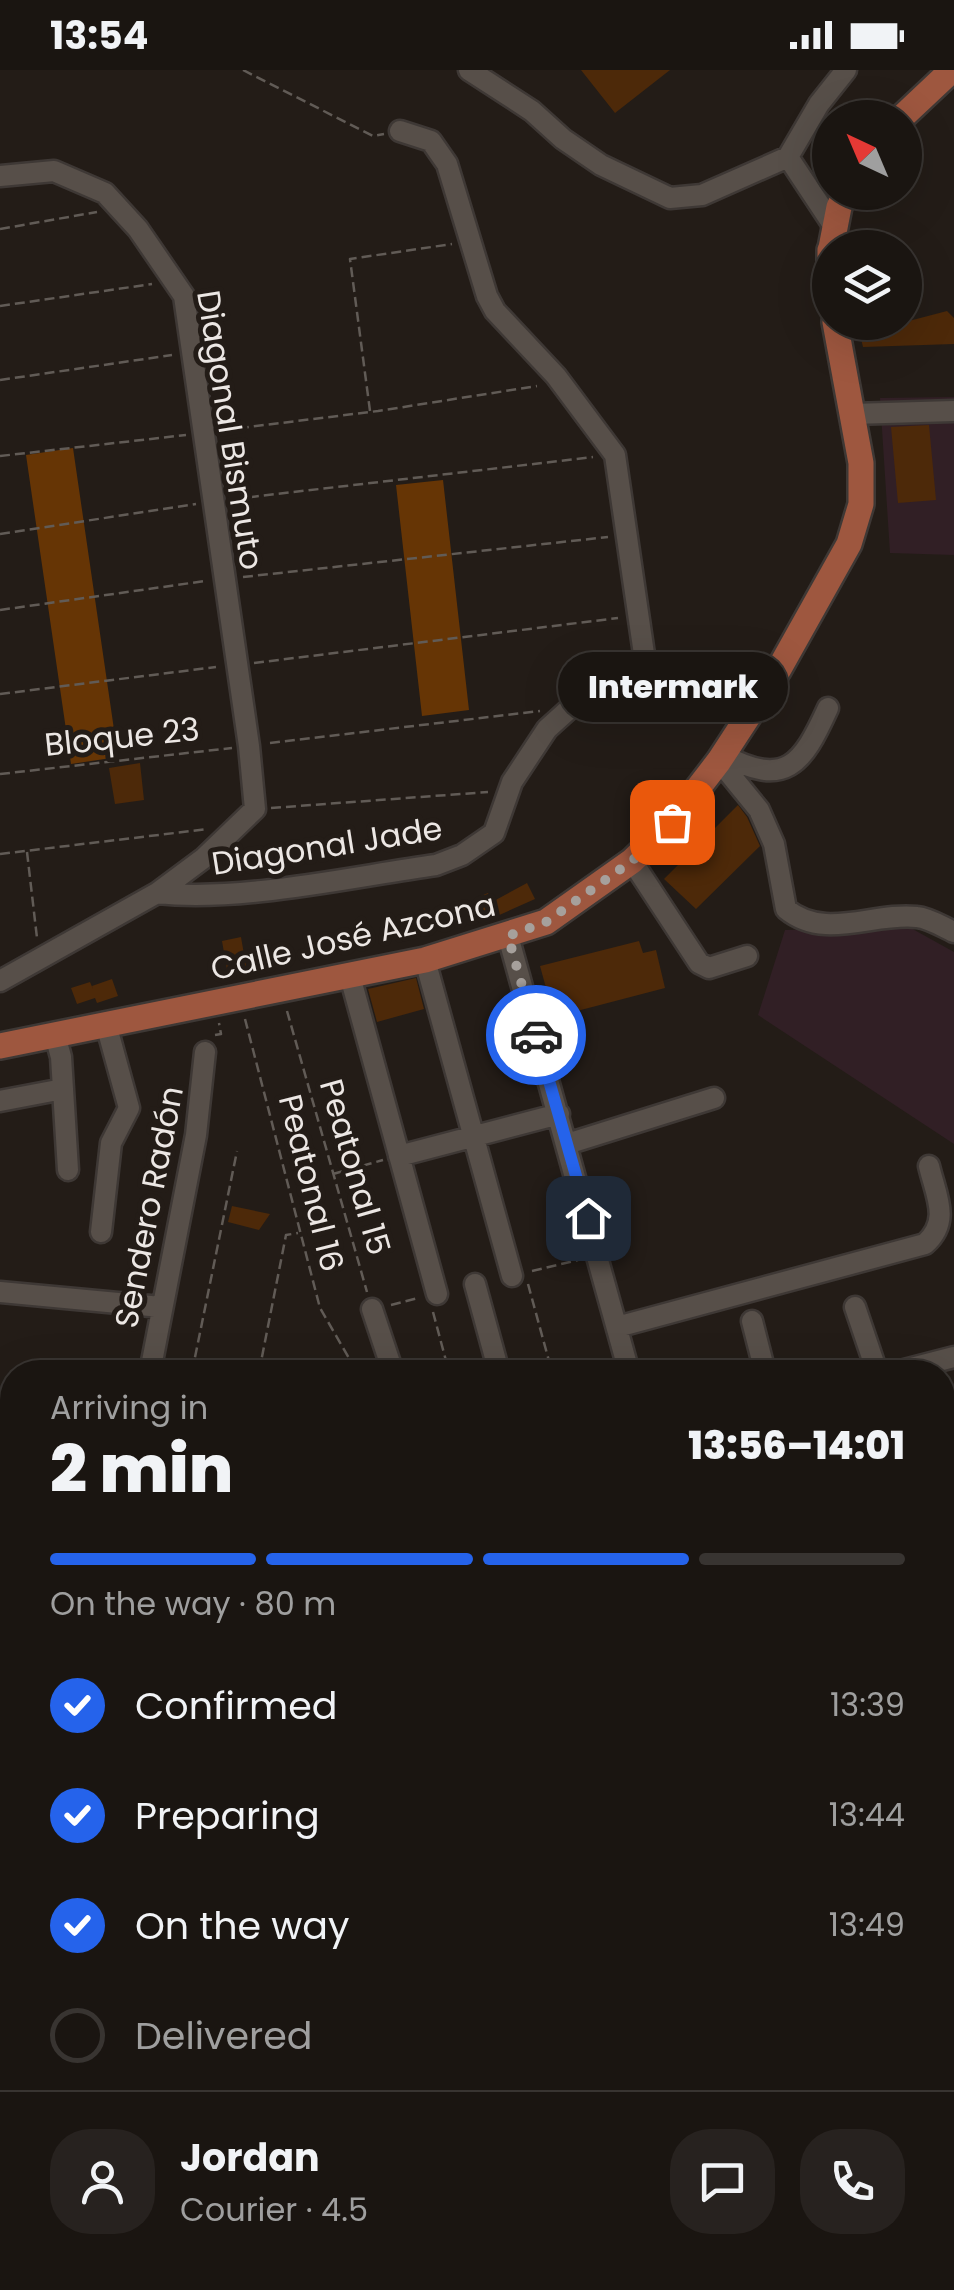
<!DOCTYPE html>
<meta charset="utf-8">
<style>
:root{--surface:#1a1511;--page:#27221f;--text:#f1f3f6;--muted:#9f9f9f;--line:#383431;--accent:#2563eb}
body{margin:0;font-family:Poppins,sans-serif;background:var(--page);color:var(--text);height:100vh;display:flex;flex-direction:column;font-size:38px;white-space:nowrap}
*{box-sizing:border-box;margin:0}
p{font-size:32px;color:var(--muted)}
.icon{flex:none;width:55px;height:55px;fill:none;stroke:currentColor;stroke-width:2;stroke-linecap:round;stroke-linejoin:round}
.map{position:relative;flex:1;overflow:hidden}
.drawer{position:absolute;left:0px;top:1290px;width:955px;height:930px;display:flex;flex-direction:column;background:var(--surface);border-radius:40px 40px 0 0;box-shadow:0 10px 40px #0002,0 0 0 2px var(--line)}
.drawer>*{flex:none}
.needle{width:65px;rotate:316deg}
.fabs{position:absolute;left:812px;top:30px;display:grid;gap:20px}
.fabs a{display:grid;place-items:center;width:110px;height:110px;border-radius:50%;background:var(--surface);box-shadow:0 10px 40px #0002,0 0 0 2px var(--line);font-size:50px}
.pin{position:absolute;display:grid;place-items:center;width:85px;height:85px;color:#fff;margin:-42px;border-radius:20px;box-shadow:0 5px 15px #0006}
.courier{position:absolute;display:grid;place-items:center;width:100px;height:100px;margin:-50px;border:8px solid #2563eb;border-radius:50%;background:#fff;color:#222;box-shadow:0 2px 12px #0007}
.bubble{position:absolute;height:70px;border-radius:35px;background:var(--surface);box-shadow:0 10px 40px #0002,0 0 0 2px var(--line);font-size:32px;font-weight:800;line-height:70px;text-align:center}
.headline em{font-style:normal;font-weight:800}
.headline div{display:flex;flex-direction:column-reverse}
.headline{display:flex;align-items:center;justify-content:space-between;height:170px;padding:0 50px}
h1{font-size:65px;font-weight:800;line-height:75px}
.bar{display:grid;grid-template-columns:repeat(4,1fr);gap:15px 10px;align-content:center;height:120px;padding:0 50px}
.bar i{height:12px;border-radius:8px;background:var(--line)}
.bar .current{background:var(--accent)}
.bar p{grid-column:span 4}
.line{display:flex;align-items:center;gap:25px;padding:0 50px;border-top:2px solid var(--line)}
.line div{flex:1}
.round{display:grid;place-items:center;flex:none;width:105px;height:105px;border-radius:40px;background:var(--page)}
ol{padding:0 50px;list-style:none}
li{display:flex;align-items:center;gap:30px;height:110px}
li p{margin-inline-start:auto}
li .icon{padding:10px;border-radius:50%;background:var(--accent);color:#fff;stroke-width:4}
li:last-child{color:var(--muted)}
li i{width:55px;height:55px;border:5px solid var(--line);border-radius:50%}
.status{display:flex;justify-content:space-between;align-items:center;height:70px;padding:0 50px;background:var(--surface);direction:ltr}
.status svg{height:28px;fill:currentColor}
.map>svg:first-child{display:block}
.education{fill:#311f25}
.green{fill:#663505}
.building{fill:#4d2909}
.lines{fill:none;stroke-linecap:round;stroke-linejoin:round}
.minor-casing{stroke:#3e3835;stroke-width:25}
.major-casing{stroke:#3e3835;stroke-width:30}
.path{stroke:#615b56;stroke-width:2.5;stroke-dasharray:10 5;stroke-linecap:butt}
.minor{stroke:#574f49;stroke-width:20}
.major{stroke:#9e573f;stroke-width:25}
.done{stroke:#a6a09c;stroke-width:10;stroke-dasharray:0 18}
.route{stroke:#2563eb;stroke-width:12}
.labels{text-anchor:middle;stroke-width:10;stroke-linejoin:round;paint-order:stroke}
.street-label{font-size:32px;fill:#ece7e4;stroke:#231c17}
</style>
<div class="status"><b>13:54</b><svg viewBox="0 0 49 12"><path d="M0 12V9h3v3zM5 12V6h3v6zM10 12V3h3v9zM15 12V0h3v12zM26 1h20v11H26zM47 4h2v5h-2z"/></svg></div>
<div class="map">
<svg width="954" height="2220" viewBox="0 0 954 2220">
<rect width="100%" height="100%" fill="#231c17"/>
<!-- education -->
<path class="education" d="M954,327V485L890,483L880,328Z
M909,857L954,882V1074L758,945L785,860Z"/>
<!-- green -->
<path class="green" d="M73,378L118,687L71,694L26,385Z
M443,410L469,640L422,646L396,415Z"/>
<!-- building -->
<path class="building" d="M581,0H670L615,43Z
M947,241L954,248V274L863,277L859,260L905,252Z
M929,355L936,430L898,433L891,357Z
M140,693L144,730L115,734L109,698Z
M738,735L747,747L760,776L696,839L664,809Z
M527,813L535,829L486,851L476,828L488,823L492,832Z
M241,867L246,896L227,900L222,871Z
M639,871L643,883L656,880L665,918L554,947L540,896Z
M416,908L424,939L377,952L368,919Z
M112,909L118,926L97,933L95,928L77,934L71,918L90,912L93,919L92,916Z
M232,1136L270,1144L259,1160L228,1152Z
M0,1955L12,1956V2056L0,2054Z"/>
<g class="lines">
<defs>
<path id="minor" d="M469,0L532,41L563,69L601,95L670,128L702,125L788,87L819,34L846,0
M788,87L835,158
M0,106L54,101L105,123L138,159L184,226L249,676L255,739L204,788L157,823L0,911
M852,344L954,341
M723,685C786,718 802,695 828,638
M719,691L759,740L774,774L786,839C825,871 873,842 917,847C929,848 943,857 954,862
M632,791L699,893L709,898L747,886
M157,823C242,832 350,807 436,795L462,785L494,763L512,712L547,659L588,622L637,596L644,584L615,385L556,306L495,241L487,226L447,94L431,71L400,61
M508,866L629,1302
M425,890L512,1206
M350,906L437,1224
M55,965L61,987L68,1100
M0,1031L63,1019
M567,1074L714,1028
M399,1086L559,1044
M101,1162L111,1073L129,1038L106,954
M475,1214L499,1302
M0,1222L161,1237
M855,1237L877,1302
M372,1239L393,1302
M752,1251L765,1302
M617,1257L925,1174C951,1151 936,1126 929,1096
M150,1302L196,1065L205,982
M896,1302L954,1287
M0,1400L4,1385
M942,1434L954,1430
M0,1439L12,1444
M0,1749L12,1723
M0,1879L12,1885
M942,1915L954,1920
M0,2082L12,2084
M202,2208L211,2220
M610,2208L632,2220
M29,2220L37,2208
M292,2220L301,2208
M424,2220L432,2208"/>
<path id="major" d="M901,48L952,0
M831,178L839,137L846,122
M830,180V209
M0,976L425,890L546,852L632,791L672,752L719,691L779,599L849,474L861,434V393L835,252"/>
</defs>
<!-- minor casing -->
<use href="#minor" class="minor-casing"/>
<!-- major casing -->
<use href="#major" class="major-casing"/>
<!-- path -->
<path class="path" d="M243,0L373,66L384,64
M0,159L97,142
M0,236L152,214
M0,310L172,285
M370,341L350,189L452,174
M224,360L378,341L537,316
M0,386L186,365
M234,429L593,387
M0,464L196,434
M243,507L608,467
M0,540L205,511
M254,593L618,548
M0,624L216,597
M270,673L540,641
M0,704L232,678
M271,738L488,722
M27,782L37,868
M0,784L208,759
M287,941L367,1222
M245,949L320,1238L357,1302
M215,965L221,964L219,953
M333,1104L383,1090
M532,1201L578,1190
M528,1214L552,1302
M391,1235L418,1228
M433,1242L449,1302
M192,1302L237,1081
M259,1302L286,1165L298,1163
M942,1819L954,1758
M143,2220L151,2208
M547,2220L561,2208"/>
<!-- minor -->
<use href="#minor" class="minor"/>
<!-- major -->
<use href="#major" class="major"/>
</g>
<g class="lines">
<!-- done -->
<path class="done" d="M536,965L508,866L546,852L632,791L672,752"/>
<!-- route -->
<path class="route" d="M536,965L588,1148"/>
</g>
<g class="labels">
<!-- street labels -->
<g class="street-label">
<text transform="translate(230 360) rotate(81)" y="11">Diagonal Bismuto</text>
<text transform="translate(122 667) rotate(-6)" y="11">Bloque 23</text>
<text transform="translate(327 776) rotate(-9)" y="11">Diagonal Jade</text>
<text transform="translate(353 867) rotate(-13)" y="11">Calle José Azcona</text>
<text transform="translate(355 1097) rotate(74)" y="11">Peatonal 15</text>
<text transform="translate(311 1113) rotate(76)" y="11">Peatonal 16</text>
<text transform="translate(149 1137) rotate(-79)" y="11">Sendero Radón</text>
</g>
</g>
</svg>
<div class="fabs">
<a><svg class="needle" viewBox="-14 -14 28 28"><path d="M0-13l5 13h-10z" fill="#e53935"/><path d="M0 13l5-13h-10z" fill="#9f9f9f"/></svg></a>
<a><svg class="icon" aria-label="layers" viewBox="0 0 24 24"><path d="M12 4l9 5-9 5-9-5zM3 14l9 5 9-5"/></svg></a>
</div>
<div class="pin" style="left:672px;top:752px;background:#ea580c"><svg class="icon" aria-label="bag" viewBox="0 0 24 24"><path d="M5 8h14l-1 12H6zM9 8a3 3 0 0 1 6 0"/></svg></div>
<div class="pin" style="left:588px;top:1148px;background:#1f2937"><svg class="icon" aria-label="home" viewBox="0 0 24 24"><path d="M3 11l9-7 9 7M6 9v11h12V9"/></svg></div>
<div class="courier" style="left:536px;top:965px"><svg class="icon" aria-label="car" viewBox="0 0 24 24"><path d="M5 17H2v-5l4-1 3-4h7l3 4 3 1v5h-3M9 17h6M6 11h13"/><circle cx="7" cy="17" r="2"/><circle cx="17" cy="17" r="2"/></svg></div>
<div class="bubble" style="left:558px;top:582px;width:230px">Intermark</div>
<section class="drawer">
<div class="headline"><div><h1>2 min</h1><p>Arriving in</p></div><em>13:56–14:01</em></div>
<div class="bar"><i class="current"></i><i class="current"></i><i class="current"></i><i></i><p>On the way · 80 m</p></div>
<ol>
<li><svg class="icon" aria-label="check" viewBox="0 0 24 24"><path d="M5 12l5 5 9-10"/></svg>Confirmed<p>13:39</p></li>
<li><svg class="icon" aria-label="check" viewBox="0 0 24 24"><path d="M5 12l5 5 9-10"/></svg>Preparing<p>13:44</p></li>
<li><svg class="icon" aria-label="check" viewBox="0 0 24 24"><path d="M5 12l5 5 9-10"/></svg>On the way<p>13:49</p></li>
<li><i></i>Delivered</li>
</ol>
<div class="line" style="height:180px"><a class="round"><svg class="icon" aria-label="person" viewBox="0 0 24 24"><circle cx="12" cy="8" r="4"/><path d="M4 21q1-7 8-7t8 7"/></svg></a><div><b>Jordan</b><p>Courier · 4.5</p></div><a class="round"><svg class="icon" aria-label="chat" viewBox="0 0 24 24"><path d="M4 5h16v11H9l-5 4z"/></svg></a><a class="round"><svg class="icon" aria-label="phone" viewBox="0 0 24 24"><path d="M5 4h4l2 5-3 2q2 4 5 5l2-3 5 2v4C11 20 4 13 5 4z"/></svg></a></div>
</section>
</div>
